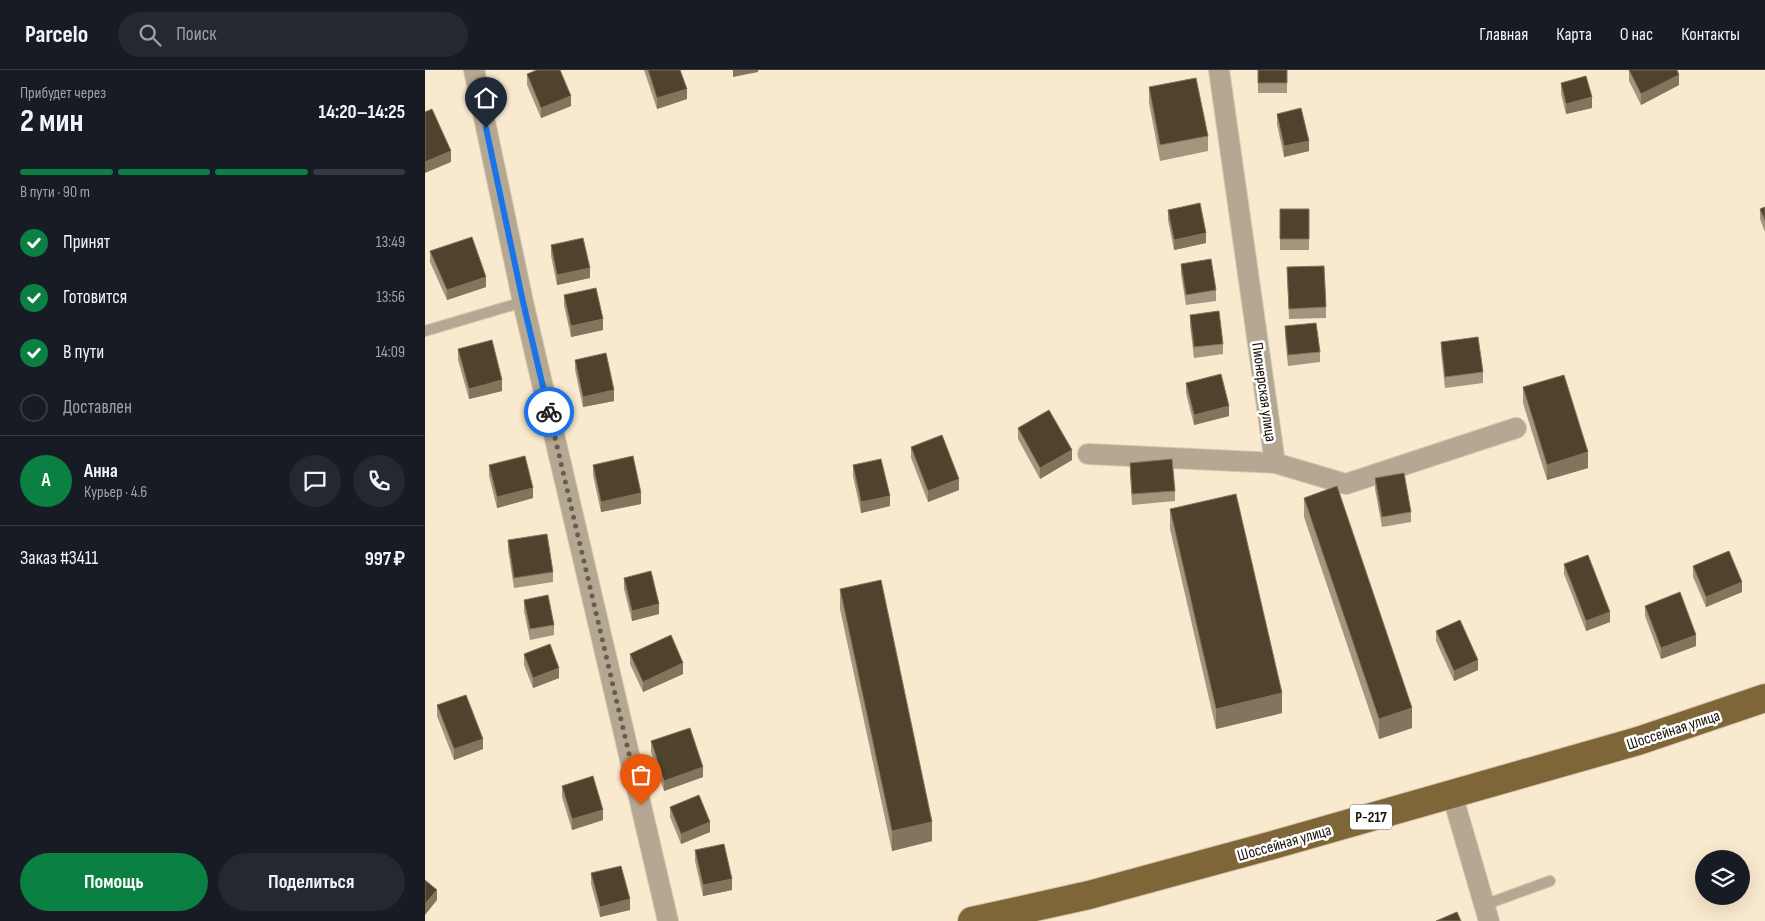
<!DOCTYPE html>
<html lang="ru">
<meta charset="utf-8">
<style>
:root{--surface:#171b24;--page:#242831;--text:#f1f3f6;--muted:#9ea1a6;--line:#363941;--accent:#0b8043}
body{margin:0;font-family:"Sofia Sans Condensed",sans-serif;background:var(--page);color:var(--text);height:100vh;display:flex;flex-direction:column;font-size:19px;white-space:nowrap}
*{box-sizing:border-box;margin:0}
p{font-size:16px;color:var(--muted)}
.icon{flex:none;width:28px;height:28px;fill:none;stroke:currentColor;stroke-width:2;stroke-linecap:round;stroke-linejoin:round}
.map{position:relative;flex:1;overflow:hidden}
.drawer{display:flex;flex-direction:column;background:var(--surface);width:425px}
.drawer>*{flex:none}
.controls{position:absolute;left:1270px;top:780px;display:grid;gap:10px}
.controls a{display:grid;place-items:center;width:55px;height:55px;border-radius:50%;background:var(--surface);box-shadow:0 5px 20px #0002;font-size:25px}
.pin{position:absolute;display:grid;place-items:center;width:42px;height:42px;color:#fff;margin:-51px -21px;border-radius:50% 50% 50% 0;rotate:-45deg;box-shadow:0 0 5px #0007}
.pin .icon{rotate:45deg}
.courier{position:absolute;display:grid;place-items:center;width:50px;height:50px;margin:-25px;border:4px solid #1a73e8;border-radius:50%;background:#fff;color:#222;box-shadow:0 1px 6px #0007}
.headline em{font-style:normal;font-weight:700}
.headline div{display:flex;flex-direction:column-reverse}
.headline{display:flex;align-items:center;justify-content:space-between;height:85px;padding:0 20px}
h1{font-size:32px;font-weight:700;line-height:38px}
.bar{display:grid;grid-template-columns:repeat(4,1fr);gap:8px 5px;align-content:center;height:60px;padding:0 20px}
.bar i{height:6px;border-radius:4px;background:var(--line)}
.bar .on{background:var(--accent)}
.bar p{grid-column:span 4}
.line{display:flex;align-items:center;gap:12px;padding:0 20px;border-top:1px solid var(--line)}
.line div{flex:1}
.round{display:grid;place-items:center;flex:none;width:52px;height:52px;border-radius:26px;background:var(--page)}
ol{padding:0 20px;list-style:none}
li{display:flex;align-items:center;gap:15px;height:55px}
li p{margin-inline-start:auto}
li .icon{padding:5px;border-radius:50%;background:var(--accent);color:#fff;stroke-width:4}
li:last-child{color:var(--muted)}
li i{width:28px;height:28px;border:2px solid var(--line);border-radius:50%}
.cta{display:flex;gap:10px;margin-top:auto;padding:10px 20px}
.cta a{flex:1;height:58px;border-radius:30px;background:var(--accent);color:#fff;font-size:20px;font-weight:700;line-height:58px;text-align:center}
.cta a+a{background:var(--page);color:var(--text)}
header{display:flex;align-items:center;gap:30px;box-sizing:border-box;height:70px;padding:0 25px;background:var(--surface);border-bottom:1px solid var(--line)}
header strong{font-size:24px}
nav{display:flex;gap:28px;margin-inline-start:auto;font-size:18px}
.search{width:350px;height:45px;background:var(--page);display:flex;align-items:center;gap:12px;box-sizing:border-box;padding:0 18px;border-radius:28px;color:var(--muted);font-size:19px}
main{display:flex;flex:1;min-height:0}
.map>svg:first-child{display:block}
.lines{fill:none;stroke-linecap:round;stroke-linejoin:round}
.service-casing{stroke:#d5c7ae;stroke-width:12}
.minor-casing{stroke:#d5c7ae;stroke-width:22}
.trunk-casing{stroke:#d5c7ae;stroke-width:30}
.service{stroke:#b5a892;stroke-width:10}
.minor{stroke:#b5a892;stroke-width:20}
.trunk{stroke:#7e6638;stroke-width:28}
.wall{fill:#a4967e}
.shaded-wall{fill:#83755d}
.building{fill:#50432d;stroke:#83755d}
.done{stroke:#675e4e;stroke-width:5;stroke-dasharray:0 9}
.route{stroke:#1a73e8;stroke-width:6}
.labels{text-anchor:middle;stroke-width:5;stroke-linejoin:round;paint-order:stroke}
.shield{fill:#fff;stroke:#5d5a53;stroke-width:1}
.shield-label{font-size:15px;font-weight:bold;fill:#181309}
.street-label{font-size:16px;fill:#181309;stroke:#fff}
</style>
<header>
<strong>Parcelo</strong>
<div class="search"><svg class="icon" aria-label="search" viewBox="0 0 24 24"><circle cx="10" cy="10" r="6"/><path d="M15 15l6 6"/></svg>Поиск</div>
<nav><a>Главная</a><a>Карта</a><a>О нас</a><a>Контакты</a></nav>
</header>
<main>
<section class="drawer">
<div class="headline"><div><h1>2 мин</h1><p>Прибудет через</p></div><em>14:20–14:25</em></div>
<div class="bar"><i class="on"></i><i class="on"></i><i class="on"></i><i></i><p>В пути · 90 m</p></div>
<ol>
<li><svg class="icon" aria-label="check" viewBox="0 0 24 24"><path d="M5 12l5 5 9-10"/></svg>Принят<p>13:49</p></li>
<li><svg class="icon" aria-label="check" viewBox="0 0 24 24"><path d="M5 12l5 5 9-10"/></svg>Готовится<p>13:56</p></li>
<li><svg class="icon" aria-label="check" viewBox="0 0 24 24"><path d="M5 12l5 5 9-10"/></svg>В пути<p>14:09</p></li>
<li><i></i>Доставлен</li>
</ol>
<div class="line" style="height:90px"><b class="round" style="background:var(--accent);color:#fff">А</b><div><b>Анна</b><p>Курьер · 4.6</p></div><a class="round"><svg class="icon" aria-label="chat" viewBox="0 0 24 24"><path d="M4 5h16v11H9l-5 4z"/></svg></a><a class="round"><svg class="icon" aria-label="phone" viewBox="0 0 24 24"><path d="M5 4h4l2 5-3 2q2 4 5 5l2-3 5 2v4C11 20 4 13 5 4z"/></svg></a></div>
<div class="line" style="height:65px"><div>Заказ #3411</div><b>997 ₽</b></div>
<div class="cta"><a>Помощь</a><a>Поделиться</a></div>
</section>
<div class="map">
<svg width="1340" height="851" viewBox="0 0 1340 851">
<rect width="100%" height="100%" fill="#f9e9ce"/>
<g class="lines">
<defs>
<path id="service" d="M0,261L98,232
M1059,835L1125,811"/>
<path id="minor" d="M49,0L98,232L243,851
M794,0L850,393L921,414L1091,358
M663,384L850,393
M1027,724L1064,851"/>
<path id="trunk" d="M547,851L664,825L848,775L1213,671L1340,628"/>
</defs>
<!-- service casing -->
<use href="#service" class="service-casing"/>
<!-- minor casing -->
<use href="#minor" class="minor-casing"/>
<!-- trunk casing -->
<use href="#trunk" class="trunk-casing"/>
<!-- service -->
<use href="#service" class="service"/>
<!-- minor -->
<use href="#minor" class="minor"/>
<!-- trunk -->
<use href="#trunk" class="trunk"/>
</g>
<!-- wall -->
<path class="wall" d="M219,0H255L262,29L232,39Z
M833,0H862V23H833Z
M1204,0L1254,15L1216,35L1204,11Z
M102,4L146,36L116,48L102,15Z
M1136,13L1167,38L1141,44L1136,24Z
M724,17L783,66V81L735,91L724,33Z
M852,44L884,81L859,87L852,54Z
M1340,137V162L1335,149V139Z
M855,139H884V180H855Z
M743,140L781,173L749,180L743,150Z
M126,175L165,208L132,215L126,186Z
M5,181L61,217L22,230L5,192Z
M756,194L791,220V231L761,235L756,204Z
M862,197L901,237V248L864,249Z
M139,225L178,260L146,267L139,235Z
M765,245L798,274V284L769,288L765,255Z
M860,256L895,282V292L863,296L860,266Z
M1016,272L1058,302V313L1020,318L1016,282Z
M33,279L77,321L44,329L33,290Z
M150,290L189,331L158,337L150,300Z
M761,313L804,346L769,355L761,323Z
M1098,317L1163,398L1122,410L1098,333Z
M593,358L647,390L615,409L593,369Z
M486,377L534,420L503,432L486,388Z
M705,393L750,421V431L707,435L705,403Z
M64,395L108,428L72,438L64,406Z
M168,395L216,434L176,442L168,405Z
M428,395L465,436L436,443L428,406Z
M950,408L986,442V452L957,457L950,419Z
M879,428L987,658L954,669L879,447Z
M745,439L857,643L791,659L745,459Z
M83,470L128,502V512L89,518L83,480Z
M1139,494L1185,552L1161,561L1139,504Z
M1268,496L1317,522L1281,537L1268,507Z
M199,508L234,544L207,551L199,519Z
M415,519L507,771L467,781L415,539Z
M99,530L129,555V565L105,570L99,541Z
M1220,536L1271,576L1236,589L1220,546Z
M1011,561L1053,600L1029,611L1011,571Z
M99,584L134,608L108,618L99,595Z
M205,584L258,604L218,622L205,594Z
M12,635L58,679L29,690L12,646Z
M226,671L278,707L239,721L226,682Z
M137,716L178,750L147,760L137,727Z
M245,737L285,762L256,774L245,747Z
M270,780L307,820L278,826L270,791Z
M166,803L205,840L175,847L166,814Z"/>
<!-- shaded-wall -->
<path class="shaded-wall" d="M308,0H333V2L308,7Z
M1254,5V15L1216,35V24Z
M262,19V29L232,39V28Z
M146,26V36L116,48V38Z
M1167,27V38L1141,44V34Z
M884,71V81L859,87V76Z
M26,81V92L0,103V92Z
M781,163V173L749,180V170Z
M165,198V208L132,215V205Z
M61,207V217L22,230V220Z
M178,249V260L146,267V256Z
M77,310V321L44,329V319Z
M189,320V331L158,337V327Z
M804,336V346L769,355V345Z
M647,380V390L615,409V398Z
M1163,382V398L1122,410V395Z
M534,409V420L503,432V421Z
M108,418V428L72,438V427Z
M216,423V434L176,442V432Z
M465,426V436L436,443V432Z
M1317,512V522L1281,537V527Z
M234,534V544L207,551V541Z
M1185,542V552L1161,561V551Z
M1271,565V576L1236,589V578Z
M1053,590V600L1029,611V601Z
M258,593V604L218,622V612Z
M134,598V608L108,618V608Z
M857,623V643L791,659V639Z
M987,638V658L954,669V649Z
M58,669V679L29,690V679Z
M278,697V707L239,721V711Z
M178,740V750L147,760V749Z
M285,752V762L256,774V764Z
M507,752V771L467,781V761Z
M307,809V820L278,826V815Z
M12,820V830L0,845V834Z
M205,829V840L175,847V837Z"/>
<!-- building -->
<path class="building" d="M112,0H135L146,26L116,38L102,4Z
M223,0H255L262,19L232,28Z
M833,0H862V13H833Z
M1204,0H1252L1254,5L1216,24Z
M1161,6L1167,27L1141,34L1136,13Z
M771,8L783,66L735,75L724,17Z
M876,38L884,71L859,76L852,44Z
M7,39L26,81L0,92V42Z
M775,133L781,163L749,170L743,140Z
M1340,137V151L1335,139Z
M855,139H884V169H855Z
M47,167L61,207L22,220L5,181Z
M158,168L165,198L132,205L126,175Z
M786,189L791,220L761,225L756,194Z
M899,196L901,237L864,239L862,197Z
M171,218L178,249L146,256L139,225Z
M794,241L798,274L769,277L765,245Z
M891,253L895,282L863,285L860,256Z
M1053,267L1058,302L1020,307L1016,272Z
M67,270L77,310L44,319L33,279Z
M181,283L189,320L158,327L150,290Z
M796,304L804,336L769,345L761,313Z
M1139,305L1163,382L1122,395L1098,317Z
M624,340L647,380L615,398L593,358Z
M517,365L534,409L503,421L486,377Z
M100,386L108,418L72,427L64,395Z
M208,386L216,423L176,432L168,395Z
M456,389L465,426L436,432L428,395Z
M747,389L750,421L707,424L705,393Z
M979,403L986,442L957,447L950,408Z
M912,416L987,638L954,649L879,428Z
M811,424L857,623L791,639L745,439Z
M122,464L128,502L89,508L83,470Z
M1304,481L1317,512L1281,527L1268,496Z
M1163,485L1185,542L1161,551L1139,494Z
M226,501L234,534L207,541L199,508Z
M456,510L507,752L467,761L415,519Z
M1255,522L1271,565L1236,578L1220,536Z
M123,525L129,555L105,559L99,530Z
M1035,550L1053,590L1029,601L1011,561Z
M246,565L258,593L218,612L205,584Z
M125,574L134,598L108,608L99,584Z
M41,625L58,669L29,679L12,635Z
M265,658L278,697L239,711L226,671Z
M168,706L178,740L147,749L137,716Z
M274,725L285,752L256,764L245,737Z
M299,774L307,809L278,815L270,780Z
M196,796L205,829L175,837L166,803Z
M0,810L12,820L0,834Z
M1032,842L1036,851H1011Z"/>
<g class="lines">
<!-- done -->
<path class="done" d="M124,342L216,735"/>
<!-- route -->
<path class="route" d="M61,58L98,232L124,342"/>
</g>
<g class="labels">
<!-- shield labels -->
<rect class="shield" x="925" y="734.5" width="42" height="25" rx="4"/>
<g class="shield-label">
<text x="946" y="752">Р-217</text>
</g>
<!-- street labels -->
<g class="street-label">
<text transform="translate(840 322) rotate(82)" y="6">Пионерская улица</text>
<text transform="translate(1248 659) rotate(-18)" y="6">Шоссейная улица</text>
<text transform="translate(859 772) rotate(-16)" y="6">Шоссейная улица</text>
</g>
</g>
</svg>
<div class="controls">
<a><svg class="icon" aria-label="layers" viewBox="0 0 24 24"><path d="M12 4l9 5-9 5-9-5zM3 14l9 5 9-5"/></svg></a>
</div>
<div class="pin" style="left:216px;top:735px;background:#ea580c"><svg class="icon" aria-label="bag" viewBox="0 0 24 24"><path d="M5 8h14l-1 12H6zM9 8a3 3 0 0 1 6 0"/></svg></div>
<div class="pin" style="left:61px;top:58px;background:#1f2937"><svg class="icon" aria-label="home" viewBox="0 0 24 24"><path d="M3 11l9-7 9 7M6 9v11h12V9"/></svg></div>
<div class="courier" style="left:124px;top:342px"><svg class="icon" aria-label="bike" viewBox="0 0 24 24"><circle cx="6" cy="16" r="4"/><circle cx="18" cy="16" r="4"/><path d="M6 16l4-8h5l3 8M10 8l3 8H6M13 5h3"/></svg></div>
</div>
</main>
